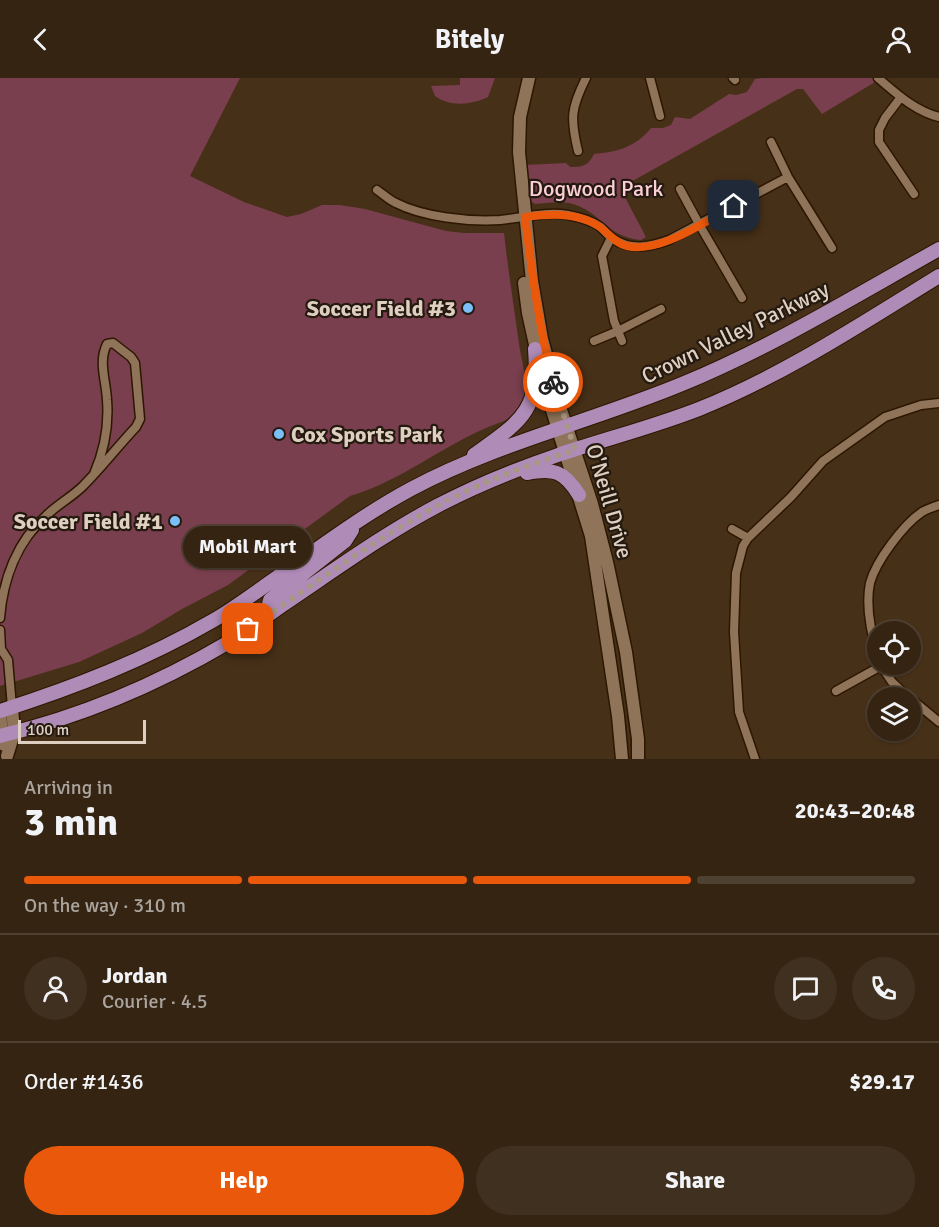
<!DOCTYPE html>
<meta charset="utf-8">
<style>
:root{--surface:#352412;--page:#403020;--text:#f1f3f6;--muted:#aaa49f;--line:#4f4132;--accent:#ea580c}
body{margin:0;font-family:Signika,sans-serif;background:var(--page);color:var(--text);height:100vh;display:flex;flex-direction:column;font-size:22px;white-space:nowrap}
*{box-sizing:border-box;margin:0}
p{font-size:20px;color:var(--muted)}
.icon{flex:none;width:33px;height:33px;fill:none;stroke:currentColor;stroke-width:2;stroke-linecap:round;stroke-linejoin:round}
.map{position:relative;height:681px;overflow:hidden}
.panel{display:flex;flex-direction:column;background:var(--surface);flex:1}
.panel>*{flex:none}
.tools{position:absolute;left:867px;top:543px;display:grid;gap:12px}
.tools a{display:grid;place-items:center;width:54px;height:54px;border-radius:50%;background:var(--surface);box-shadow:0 2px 4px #0004,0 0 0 2px var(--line);font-size:30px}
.scale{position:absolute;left:18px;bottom:15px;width:128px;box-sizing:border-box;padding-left:6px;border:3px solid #decfc1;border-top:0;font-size:16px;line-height:21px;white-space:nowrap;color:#decfc1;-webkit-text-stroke:4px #251a10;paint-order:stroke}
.pin{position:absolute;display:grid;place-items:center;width:51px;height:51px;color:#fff;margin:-26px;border-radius:12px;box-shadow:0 3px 9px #0006}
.courier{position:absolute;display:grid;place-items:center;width:60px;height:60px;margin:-30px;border:4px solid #ea580c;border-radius:50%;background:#fff;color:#222;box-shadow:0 2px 8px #0007}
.bubble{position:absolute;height:42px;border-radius:21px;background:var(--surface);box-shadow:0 2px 4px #0004,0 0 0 2px var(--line);font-size:20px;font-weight:700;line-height:42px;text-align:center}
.overview em{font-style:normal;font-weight:700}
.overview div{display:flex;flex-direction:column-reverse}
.overview{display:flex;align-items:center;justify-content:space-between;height:102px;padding:0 24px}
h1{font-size:39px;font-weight:700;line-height:45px}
.bar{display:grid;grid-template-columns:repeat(4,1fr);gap:9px 6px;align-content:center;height:72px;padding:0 24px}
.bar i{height:8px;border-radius:4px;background:var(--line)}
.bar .current{background:var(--accent)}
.bar p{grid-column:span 4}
.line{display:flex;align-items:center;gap:15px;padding:0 24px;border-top:2px solid var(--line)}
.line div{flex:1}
.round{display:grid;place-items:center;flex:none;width:63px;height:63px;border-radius:32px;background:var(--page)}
.action{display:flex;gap:12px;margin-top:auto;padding:12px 24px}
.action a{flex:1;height:69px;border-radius:36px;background:var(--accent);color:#fff;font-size:24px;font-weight:700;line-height:69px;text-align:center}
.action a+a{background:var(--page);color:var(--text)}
header{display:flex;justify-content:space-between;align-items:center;height:78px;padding:0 24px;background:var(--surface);font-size:27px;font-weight:700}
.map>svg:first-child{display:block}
.green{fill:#7a3f4e}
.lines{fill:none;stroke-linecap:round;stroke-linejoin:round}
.street-casing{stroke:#2d1701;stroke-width:11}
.secondary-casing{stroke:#2d1701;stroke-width:15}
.primary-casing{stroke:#2d1701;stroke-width:16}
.street{stroke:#8f745a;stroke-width:8}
.secondary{stroke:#8f745a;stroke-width:12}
.primary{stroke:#af8bb8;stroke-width:14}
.done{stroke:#a99786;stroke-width:6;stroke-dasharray:0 10.8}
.route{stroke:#ea580c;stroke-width:8}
.poi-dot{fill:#7abff8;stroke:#251a10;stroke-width:2}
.labels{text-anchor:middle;stroke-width:4.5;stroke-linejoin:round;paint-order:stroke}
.park-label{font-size:22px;fill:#fdd0d9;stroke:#251a10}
.poi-label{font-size:22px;font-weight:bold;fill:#decfc1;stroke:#251a10;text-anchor:end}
.street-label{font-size:22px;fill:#decfc1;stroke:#251a10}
</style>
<header><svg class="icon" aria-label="back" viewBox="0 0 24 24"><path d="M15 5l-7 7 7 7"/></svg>Bitely<svg class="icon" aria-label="person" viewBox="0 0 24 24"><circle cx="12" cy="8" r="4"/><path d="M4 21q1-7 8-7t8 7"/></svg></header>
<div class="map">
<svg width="939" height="681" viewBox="0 0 939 681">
<rect width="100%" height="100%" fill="#473018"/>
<!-- green -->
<path class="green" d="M0,0H240L190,98L244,124L287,139L301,136L322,127H340L365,131L446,153L464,155H504C508,192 514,229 519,266C521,281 527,298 525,313C522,325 515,336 504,343C450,361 405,402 350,418L228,507L182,531L142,555L79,584L0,608Z
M460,0H495L488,19C471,27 450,29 435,18L431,8L460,7Z
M762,0H872L875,4L822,36L803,11H797L620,110L646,159L641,162C605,159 601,132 569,125C558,123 546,125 535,126L529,122L524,87L566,85L570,89C583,89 588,88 594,76C617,74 636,69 651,50H663L671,47L675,39L690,41L729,16L736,17L747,14L755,1Z"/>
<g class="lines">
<defs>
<path id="street" d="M650,0L660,38
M733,0L735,2
M878,0C897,16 915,33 939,39
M901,19L885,40L879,52V64L914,116
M771,64L788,99L832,170
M578,73C570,40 571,30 586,0
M680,111L699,146L742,220
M377,112C383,116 389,122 396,125C423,139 469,144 500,142C522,140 546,133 568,137C578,139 590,142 599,148C604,151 607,157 612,160C630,173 650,169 669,162L788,99
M611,160L602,178L614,243L622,263
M594,263L618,253L661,231
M732,451L748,460
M0,540C3,501 17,463 47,437C58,426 72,419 83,408C102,389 118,368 136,349L140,341L135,285L131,279L113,265L107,266C98,284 106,302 107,322C109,347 104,373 94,396
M0,552L1,571L8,582L12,629
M878,578C871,555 865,529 870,505C876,483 903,447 922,434C927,431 933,429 939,427
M880,586L892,604L909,620
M836,613L881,588
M910,620L939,644
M755,681L739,634L734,554L736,495L743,468L748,460L791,419L823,383L885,339L921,327L939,325"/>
<path id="secondary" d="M529,0L520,39L519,74L532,203L542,261L560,329L592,426L607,484L626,574L638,661V681
M524,205L528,235L543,303L591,458L618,638L622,681
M0,633L2,658L4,667
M7,678L14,655L12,629"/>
<path id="primary" d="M474,377C521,343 540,334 535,271
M527,395C554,390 564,393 579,417
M266,539L270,522L345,463L352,452
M0,633C75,609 145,582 214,542C230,533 246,521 262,510C311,476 359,439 411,411C497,365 593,343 682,306C772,269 855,218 939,171
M0,658C80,639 158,606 229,564C247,553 264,540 281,528C332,494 382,457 437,428C475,408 517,391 558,377C605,361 653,349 699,331C784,297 861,246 939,198"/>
</defs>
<!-- street casing -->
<use href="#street" class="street-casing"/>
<!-- secondary casing -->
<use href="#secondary" class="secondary-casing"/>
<!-- primary casing -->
<use href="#primary" class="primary-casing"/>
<!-- street -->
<use href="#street" class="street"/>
<!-- secondary -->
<use href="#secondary" class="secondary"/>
<!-- primary -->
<use href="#primary" class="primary"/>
</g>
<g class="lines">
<!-- done -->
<path class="done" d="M248,551C309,509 370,465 435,429C476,406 530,386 575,372L553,304"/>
<!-- route -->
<path class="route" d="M553,304C539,249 532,195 525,139C549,136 575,134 597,147C608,154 614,165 627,168C660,176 707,142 734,128"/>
</g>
<!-- markers -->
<g class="poi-dot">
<circle cx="468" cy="230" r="6"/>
<circle cx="279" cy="356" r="6"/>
<circle cx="175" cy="443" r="6"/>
</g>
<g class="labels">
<!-- park labels -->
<g class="park-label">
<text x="596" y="118">Dogwood Park</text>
</g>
<!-- poi labels -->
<g class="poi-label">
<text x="456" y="238">Soccer Field #3</text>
<text x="291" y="364" text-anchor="start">Cox Sports Park</text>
<text x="163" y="451">Soccer Field #1</text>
</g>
<!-- street labels -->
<g class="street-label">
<text transform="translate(735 254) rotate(-26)" y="8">Crown Valley Parkway</text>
<text transform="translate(610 423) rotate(74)" y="8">O'Neill Drive</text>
</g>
</g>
</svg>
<div class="tools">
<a><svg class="icon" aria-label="locate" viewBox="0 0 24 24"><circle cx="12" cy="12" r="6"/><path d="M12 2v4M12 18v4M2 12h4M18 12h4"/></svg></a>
<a><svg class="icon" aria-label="layers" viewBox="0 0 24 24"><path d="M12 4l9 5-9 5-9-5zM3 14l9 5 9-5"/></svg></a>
</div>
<div class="scale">100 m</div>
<div class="pin" style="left:248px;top:551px;background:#ea580c"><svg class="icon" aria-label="bag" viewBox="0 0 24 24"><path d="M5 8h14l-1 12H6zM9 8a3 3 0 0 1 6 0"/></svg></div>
<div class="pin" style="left:734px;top:128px;background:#1f2937"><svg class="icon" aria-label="home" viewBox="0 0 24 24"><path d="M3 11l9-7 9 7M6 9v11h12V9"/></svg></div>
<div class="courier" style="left:553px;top:304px"><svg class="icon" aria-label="bike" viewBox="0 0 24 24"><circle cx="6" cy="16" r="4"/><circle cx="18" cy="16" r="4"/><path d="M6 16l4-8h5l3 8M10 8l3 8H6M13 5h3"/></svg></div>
<div class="bubble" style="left:183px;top:448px;width:129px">Mobil Mart</div>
</div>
<section class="panel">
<div class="overview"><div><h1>3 min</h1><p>Arriving in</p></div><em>20:43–20:48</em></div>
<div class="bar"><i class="current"></i><i class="current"></i><i class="current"></i><i></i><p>On the way · 310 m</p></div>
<div class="line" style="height:108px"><a class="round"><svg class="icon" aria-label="person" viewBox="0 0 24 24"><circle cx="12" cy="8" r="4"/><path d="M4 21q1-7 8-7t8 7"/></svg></a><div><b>Jordan</b><p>Courier · 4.5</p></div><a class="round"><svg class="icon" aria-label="chat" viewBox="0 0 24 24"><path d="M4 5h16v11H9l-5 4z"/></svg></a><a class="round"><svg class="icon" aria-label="phone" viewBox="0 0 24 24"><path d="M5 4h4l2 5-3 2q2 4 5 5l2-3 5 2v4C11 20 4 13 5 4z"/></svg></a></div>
<div class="line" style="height:78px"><div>Order #1436</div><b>$29.17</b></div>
<div class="action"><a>Help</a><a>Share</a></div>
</section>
